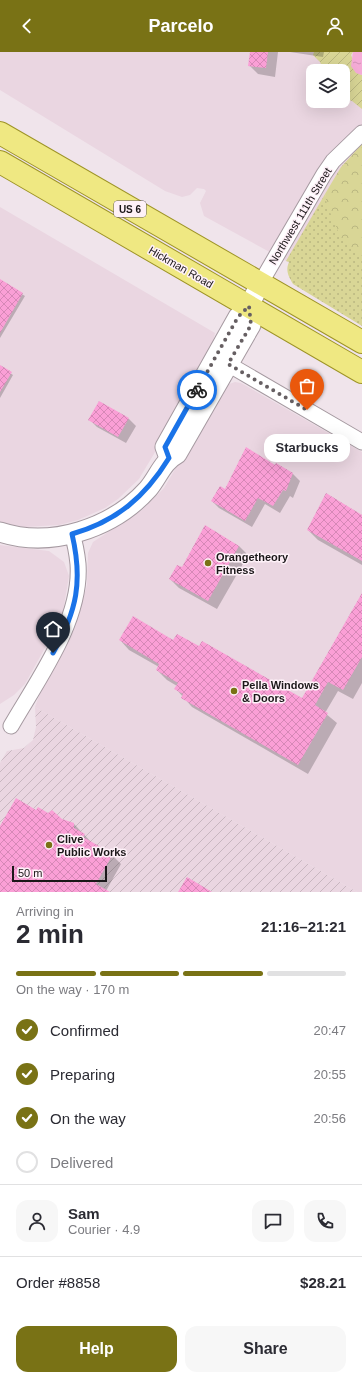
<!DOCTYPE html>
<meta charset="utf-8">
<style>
:root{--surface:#fff;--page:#f7f7f7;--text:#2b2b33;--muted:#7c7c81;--line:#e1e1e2;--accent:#797215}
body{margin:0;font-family:Helvetica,sans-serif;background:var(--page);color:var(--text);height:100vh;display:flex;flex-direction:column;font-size:15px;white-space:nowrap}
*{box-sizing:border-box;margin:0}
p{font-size:13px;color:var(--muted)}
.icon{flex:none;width:22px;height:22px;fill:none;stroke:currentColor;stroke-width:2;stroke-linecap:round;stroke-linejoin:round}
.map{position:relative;height:840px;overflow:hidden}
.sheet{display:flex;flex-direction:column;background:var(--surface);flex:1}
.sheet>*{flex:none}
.buttons{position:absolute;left:306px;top:12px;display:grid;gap:8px}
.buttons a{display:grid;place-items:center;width:44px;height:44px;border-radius:8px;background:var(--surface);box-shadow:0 4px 16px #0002;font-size:20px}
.scale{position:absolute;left:12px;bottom:10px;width:95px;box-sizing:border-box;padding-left:4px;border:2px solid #1b1719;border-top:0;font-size:11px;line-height:14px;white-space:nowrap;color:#1b1719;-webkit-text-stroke:3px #fef1f8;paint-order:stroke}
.pin{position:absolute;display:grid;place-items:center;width:34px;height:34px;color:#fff;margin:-41px -17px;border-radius:50% 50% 50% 0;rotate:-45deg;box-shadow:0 0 4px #0007}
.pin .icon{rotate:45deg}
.courier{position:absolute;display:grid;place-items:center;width:40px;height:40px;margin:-20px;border:3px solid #1a73e8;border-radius:50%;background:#fff;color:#222;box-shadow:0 1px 5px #0007}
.bubble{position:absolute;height:28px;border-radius:12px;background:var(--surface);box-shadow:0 4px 16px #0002;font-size:13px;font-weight:800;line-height:28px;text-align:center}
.headline em{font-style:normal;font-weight:800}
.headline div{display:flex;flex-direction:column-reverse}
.headline{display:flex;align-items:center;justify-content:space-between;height:68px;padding:0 16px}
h1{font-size:26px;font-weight:800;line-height:30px}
.bar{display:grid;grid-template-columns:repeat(4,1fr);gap:6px 4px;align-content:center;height:48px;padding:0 16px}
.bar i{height:5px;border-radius:3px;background:var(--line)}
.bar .selected{background:var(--accent)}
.bar p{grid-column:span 4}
.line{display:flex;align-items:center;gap:10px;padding:0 16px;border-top:1px solid var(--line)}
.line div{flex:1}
.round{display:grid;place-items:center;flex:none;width:42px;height:42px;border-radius:12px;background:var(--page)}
ol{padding:0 16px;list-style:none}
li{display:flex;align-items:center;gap:12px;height:44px}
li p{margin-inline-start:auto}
li .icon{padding:4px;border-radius:50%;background:var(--accent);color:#fff;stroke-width:4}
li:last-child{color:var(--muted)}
li i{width:22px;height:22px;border:2px solid var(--line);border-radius:50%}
.cta{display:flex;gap:8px;margin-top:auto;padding:8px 16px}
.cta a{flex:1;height:46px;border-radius:12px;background:var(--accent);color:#fff;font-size:16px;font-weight:800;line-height:46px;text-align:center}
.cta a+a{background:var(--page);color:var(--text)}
header{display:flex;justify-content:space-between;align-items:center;height:52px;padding:0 16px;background:var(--accent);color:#fff;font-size:18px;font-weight:800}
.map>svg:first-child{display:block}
.built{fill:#ead6e1;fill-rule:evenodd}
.industrial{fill:url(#industrial-furrows)}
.grass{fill:url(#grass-dots)}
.forest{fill:url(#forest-crowns)}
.garden{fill:url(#garden-furrows)}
.water{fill:url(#water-ripples)}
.shadow{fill:#0003}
.building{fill:url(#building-cross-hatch)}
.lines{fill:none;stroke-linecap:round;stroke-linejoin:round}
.minor-casing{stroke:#a599a0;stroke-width:17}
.tertiary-casing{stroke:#a599a0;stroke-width:21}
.primary-casing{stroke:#9e9427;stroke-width:24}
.minor{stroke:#fff;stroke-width:15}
.tertiary{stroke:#fff;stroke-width:19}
.primary{stroke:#efe882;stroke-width:22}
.done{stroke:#665f62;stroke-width:4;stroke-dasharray:0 7.2}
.route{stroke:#1a73e8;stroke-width:5}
.poi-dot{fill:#797215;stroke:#fef1f8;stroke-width:1.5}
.labels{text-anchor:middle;stroke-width:3;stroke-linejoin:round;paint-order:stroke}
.shield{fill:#fef1f8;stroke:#5f585c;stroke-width:1}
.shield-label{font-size:10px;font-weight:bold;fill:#1b1719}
.street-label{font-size:11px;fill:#1b1719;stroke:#fef1f8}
.poi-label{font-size:11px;font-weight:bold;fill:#1b1719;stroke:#fef1f8;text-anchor:start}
</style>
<header><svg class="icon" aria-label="back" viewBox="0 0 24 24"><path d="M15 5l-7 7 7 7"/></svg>Parcelo<svg class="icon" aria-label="person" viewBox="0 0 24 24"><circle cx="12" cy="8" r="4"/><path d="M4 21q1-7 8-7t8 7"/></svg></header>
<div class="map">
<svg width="362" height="840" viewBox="0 0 362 840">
<defs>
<pattern id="industrial-furrows" width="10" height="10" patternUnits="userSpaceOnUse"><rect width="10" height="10" fill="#ead6e1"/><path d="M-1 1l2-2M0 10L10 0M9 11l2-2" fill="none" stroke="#c8b7c0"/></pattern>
<pattern id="grass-dots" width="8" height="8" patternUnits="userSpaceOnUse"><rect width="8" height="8" fill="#d9d696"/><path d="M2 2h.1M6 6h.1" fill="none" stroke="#bab781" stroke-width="1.8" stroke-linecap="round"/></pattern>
<pattern id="forest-crowns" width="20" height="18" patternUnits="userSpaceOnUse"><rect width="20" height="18" fill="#d9d696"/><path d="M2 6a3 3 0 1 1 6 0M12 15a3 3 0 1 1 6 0" fill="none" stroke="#bab781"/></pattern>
<pattern id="garden-furrows" width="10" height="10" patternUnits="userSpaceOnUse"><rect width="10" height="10" fill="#d9d696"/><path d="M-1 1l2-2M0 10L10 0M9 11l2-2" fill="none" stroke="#bab781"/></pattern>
<pattern id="water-ripples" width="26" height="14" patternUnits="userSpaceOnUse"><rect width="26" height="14" fill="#f5acd7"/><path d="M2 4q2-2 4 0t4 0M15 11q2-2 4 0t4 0" fill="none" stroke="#d193b8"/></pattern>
<pattern id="building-cross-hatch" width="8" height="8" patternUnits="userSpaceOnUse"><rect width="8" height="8" fill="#fa9fd6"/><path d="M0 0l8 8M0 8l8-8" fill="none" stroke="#d688b7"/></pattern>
</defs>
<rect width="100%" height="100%" fill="#f0e4eb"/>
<!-- built -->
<path class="built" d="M0,0H362V112L297,215L204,164L200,151L206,139L204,137L197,136L190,143L182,145L165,139L0,38ZM313,19H343V49H313Z
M0,155L215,281L212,294L195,333L139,427L118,447L105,456L78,468L59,473L24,475L0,470Z
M235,330L241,331L362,400V840H357L35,655L40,641L57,612L76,573L87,533L88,501L93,490L142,458L164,436L221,339L226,333Z
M0,493L49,499L64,510L69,524L63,560L51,585L25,632L14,643L0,652Z"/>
<!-- industrial -->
<path class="industrial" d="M35,655L357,840H0V711L7,699L24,696L33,688L36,675Z"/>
<!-- grass -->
<path class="grass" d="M362,112V274L293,232C289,225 285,219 289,210L286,209L325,142L330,158Z"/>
<!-- forest -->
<path class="forest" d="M362,92V206L341,186L327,153L325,142L341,115Z"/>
<!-- garden -->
<path class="garden" d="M314,0H353L351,3L359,22L362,23V57L352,49L343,46V19H324L320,10L313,3Z"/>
<!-- water -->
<path class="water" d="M353,0H362V23L356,21L351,14Z"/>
<!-- shadow -->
<path class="shadow" d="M251,0H278L275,25L258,22L249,13Z
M290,0H324L323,5Z
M0,229L25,244L0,286Z
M0,314L13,323L0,346Z
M100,350L129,367L136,374L126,391L97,375L90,368Z
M276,412L293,422L300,429L293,446L290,444L280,461L265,452L252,475L219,456L212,449L225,439Z
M362,464V513L318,488L308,478Z
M239,494L248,503L217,557L179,536L170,527Z
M362,543V631L353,647L338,639L325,661L337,671L308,722L192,655L176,637L177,634L167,628L157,618L159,615L129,598L120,588L174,589L302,647Z
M37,760L74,772L93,792L112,803L121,812L106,839L108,840H0V776Z"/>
<!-- building -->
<path class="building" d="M250,0H268L266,16L248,14Z
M0,227L23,241L0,281Z
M0,313L12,320L0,340Z
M99,349L129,366L118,385L88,368Z
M246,395L275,413L276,411L293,421L286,439L283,438L273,454L258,446L245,469L211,449L220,434L225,437Z
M326,441L362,463V509L307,478Z
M205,473L239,494L208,549L169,527L177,513L182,515Z
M362,541V605L343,638L328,630L315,653L328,661L298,713L181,646L183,642L174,637L178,631L156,618L159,612L119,588L133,564L173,588L177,582L199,594L202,589L302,646Z
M16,746L36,758L38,755L48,761L52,758L62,767L74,771V776L85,782L83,785L113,802L96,832L110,840H0V774Z
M187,825L212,840H178Z"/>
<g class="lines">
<defs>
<path id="minor" d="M260,232L324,122L333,109L362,81
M228,312L362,390
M11,674C38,627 82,568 78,512C77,502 75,491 72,482"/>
<path id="tertiary" d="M169,406L165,395L238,265L249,254L260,232
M0,480C51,497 113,476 148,437C158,425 163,409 177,402L251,273L249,254"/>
<path id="primary" d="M0,81L362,290
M0,110L362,320"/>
</defs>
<!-- minor casing -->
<use href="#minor" class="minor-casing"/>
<!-- tertiary casing -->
<use href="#tertiary" class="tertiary-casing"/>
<!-- primary casing -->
<use href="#primary" class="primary-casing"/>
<!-- minor -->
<use href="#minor" class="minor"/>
<!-- tertiary -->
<use href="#tertiary" class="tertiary"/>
<!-- primary -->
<use href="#primary" class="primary"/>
</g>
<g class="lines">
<!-- done -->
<path class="done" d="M197,338L238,265L249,254L251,273L228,312L307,358"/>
<!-- route -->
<path class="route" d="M53,601C77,559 83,529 72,482C117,469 145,445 169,406L165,395L197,338"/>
</g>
<!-- markers -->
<g class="poi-dot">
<circle cx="208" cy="511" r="4"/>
<circle cx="234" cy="639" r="4"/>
<circle cx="49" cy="793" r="4"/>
</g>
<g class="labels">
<!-- shield labels -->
<rect class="shield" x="114" y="149" width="32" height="16" rx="3"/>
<g class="shield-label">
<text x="130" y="161">US 6</text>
</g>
<!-- street labels -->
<g class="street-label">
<text transform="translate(300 164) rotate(-59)" y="4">Northwest 111th Street</text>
<text transform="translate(181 215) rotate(30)" y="4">Hickman Road</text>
</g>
<!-- poi labels -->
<g class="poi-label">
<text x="216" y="509">Orangetheory<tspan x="216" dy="13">Fitness</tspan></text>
<text x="242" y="637">Pella Windows<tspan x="242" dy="13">&amp; Doors</tspan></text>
<text x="57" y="791">Clive<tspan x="57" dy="13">Public Works</tspan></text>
</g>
</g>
</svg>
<div class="buttons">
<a><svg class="icon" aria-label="layers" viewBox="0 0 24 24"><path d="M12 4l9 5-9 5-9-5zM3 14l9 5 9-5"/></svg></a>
</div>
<div class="scale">50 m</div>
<div class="pin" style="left:307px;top:358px;background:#ea580c"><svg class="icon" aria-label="bag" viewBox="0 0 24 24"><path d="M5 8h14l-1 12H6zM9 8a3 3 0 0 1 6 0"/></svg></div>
<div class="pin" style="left:53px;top:601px;background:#1f2937"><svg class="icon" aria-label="home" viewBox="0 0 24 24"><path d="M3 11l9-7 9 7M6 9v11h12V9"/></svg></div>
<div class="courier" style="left:197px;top:338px"><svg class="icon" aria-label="bike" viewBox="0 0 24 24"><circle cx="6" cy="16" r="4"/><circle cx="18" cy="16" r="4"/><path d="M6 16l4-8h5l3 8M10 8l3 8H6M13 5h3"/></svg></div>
<div class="bubble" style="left:264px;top:382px;width:86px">Starbucks</div>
</div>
<section class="sheet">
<div class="headline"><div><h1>2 min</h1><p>Arriving in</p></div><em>21:16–21:21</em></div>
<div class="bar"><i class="selected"></i><i class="selected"></i><i class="selected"></i><i></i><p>On the way · 170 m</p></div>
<ol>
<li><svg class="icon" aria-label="check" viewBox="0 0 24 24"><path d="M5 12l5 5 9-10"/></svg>Confirmed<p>20:47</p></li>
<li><svg class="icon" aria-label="check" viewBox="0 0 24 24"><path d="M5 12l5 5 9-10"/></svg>Preparing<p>20:55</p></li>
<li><svg class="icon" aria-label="check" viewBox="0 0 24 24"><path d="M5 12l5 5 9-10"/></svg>On the way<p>20:56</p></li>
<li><i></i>Delivered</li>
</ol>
<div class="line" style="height:72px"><a class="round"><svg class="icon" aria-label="person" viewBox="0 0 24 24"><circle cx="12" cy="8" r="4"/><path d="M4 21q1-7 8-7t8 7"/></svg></a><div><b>Sam</b><p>Courier · 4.9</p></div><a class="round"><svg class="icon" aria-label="chat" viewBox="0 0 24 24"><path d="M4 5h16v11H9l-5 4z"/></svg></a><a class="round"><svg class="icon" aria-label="phone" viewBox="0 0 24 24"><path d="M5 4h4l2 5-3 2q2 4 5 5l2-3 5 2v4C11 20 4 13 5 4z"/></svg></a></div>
<div class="line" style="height:52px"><div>Order #8858</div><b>$28.21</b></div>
<div class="cta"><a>Help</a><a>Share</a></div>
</section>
